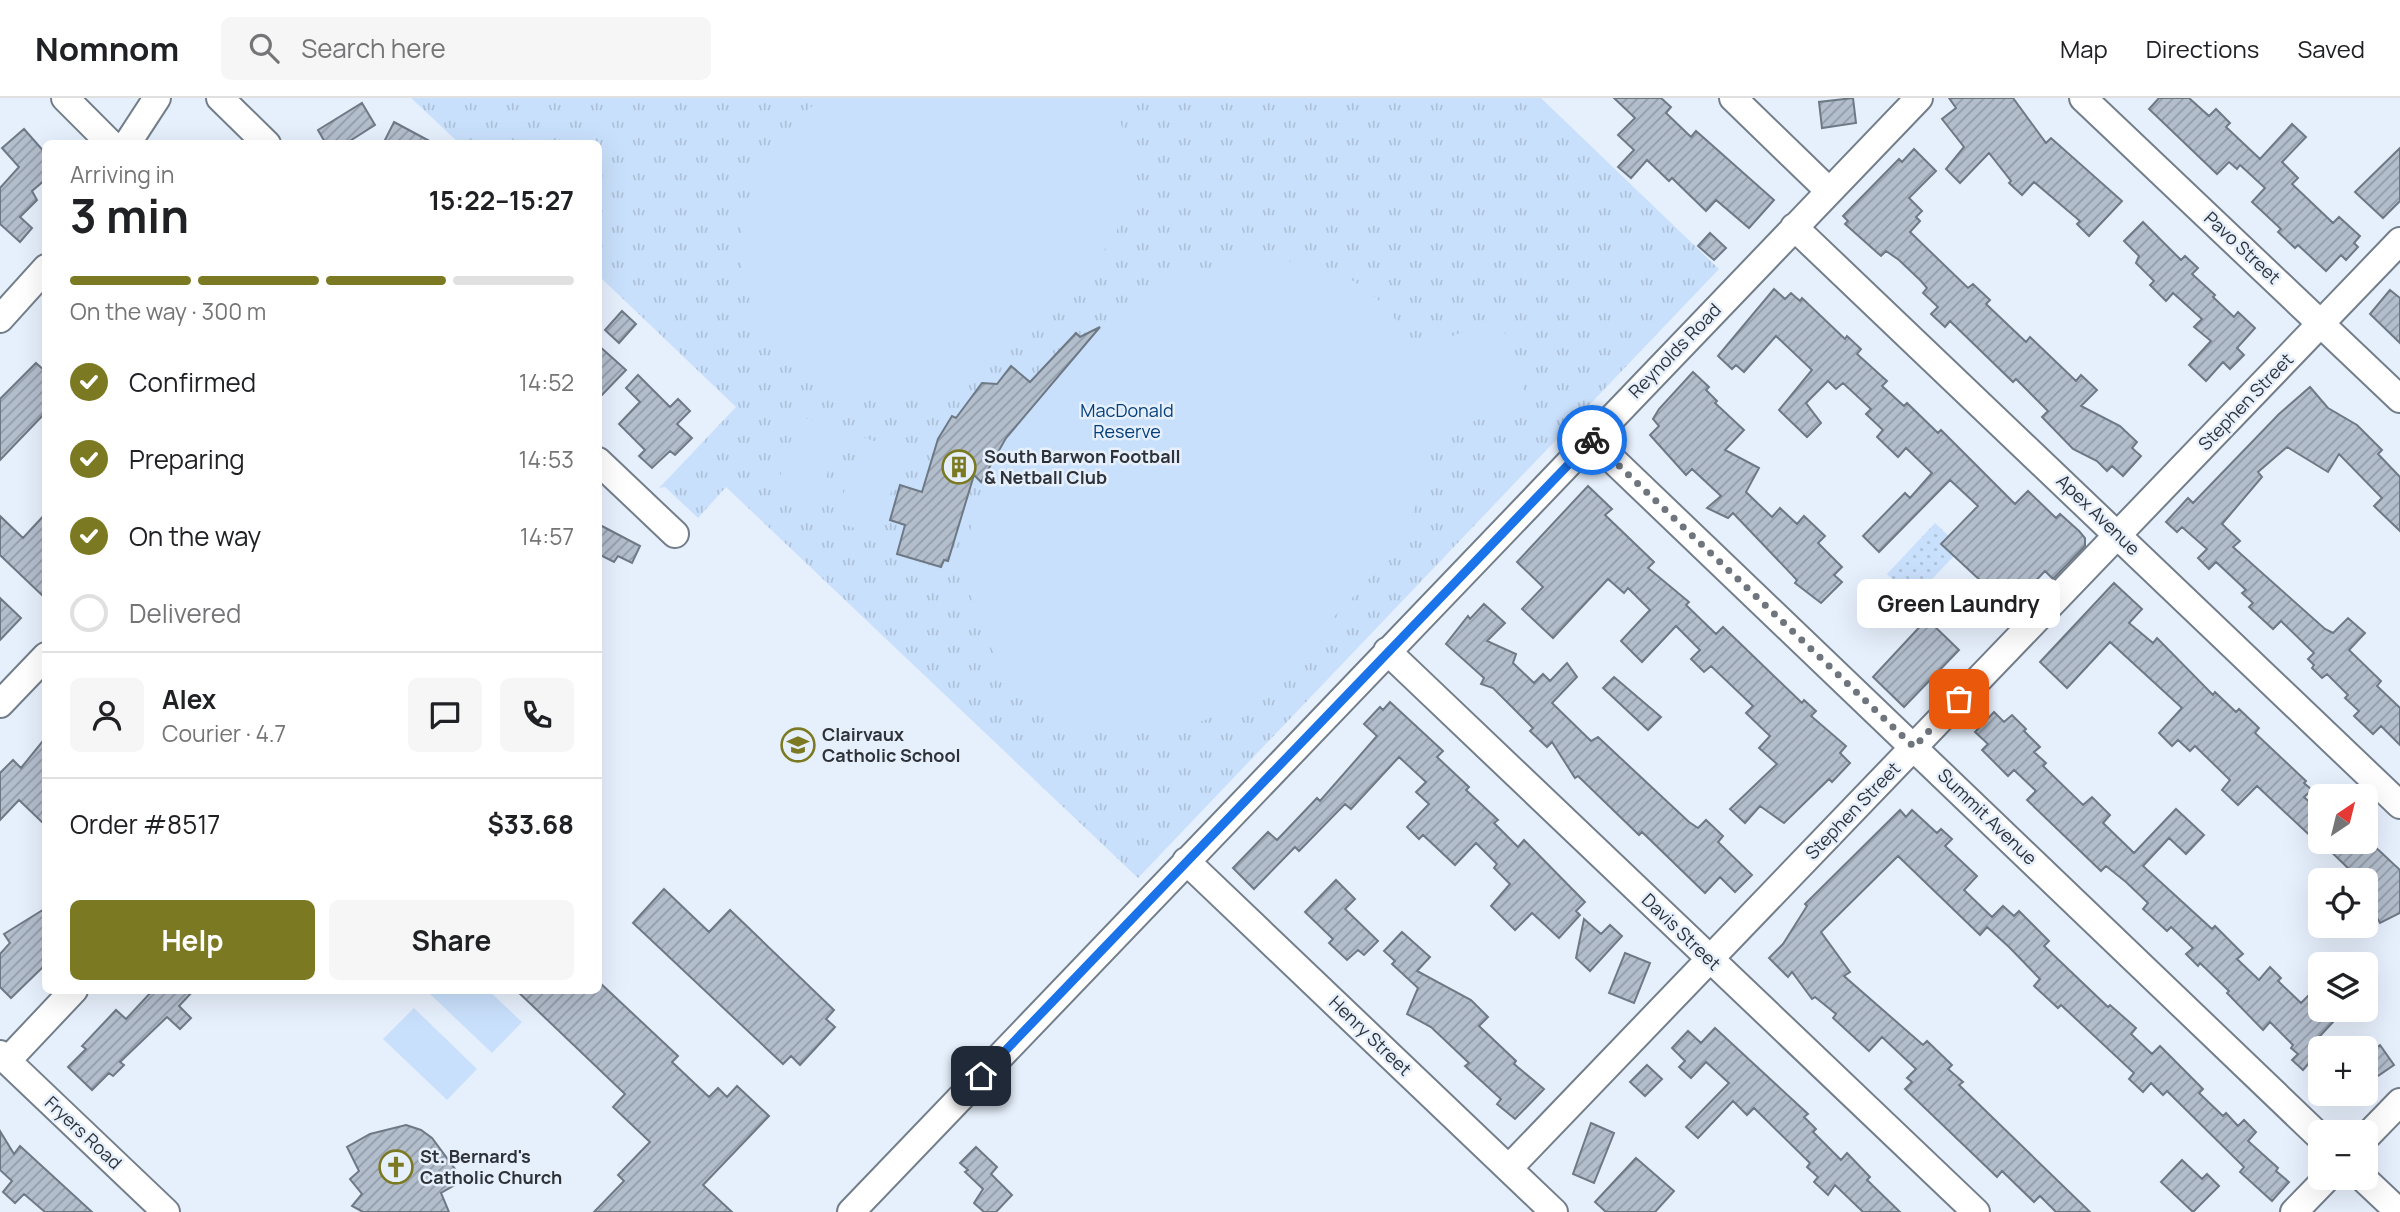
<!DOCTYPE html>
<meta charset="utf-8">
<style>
:root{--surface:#fff;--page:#f6f6f6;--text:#202124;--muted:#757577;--line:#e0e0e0;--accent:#7b7a22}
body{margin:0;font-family:Manrope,sans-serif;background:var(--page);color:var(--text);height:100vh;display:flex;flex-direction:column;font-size:26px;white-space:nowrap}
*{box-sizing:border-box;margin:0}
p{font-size:23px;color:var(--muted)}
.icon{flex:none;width:38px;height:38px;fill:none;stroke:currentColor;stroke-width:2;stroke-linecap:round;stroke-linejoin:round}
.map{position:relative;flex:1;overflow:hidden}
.details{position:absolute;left:42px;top:42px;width:560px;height:854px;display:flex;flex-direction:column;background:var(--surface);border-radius:10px;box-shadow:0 7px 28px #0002}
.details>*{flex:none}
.needle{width:46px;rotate:35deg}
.tools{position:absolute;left:2308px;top:686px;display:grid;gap:14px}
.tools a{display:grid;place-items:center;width:70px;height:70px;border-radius:10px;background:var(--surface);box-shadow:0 7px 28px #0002;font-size:35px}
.pin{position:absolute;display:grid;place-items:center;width:60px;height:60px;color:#fff;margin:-30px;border-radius:14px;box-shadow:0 4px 10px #0006}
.courier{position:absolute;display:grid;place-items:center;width:70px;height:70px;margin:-35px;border:5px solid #1a73e8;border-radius:50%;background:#fff;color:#222;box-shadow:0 2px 9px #0007}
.bubble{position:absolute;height:49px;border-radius:10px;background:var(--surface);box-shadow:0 7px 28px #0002;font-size:23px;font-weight:700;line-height:49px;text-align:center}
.summary em{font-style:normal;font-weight:700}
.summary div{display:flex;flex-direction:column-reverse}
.summary{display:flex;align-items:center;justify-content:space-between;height:119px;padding:0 28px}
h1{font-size:46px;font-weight:700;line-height:52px}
.bar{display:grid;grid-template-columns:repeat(4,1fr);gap:10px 7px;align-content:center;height:84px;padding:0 28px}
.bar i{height:9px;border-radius:5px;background:var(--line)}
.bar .on{background:var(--accent)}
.bar p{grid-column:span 4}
.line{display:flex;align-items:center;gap:18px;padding:0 28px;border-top:2px solid var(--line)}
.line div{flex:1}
.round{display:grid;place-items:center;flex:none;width:74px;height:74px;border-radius:10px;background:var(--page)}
ol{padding:0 28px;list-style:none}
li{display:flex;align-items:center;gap:21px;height:77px}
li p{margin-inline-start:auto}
li .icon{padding:7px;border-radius:50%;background:var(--accent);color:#fff;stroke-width:4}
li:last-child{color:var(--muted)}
li i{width:38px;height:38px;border:4px solid var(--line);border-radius:50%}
.primary-button{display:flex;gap:14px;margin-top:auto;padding:14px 28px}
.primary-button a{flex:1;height:80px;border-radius:10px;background:var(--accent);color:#fff;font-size:28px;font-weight:700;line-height:80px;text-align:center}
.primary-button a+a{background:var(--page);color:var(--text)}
header{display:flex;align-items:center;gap:42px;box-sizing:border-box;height:98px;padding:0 35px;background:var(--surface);border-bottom:2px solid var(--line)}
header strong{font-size:33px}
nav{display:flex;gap:38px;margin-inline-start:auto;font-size:24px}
.search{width:490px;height:63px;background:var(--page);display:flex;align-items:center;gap:18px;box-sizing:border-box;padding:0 24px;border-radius:10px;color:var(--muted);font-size:26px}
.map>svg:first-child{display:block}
.grass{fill:url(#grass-dots)}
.park{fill:url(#park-tufts)}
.pitch{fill:#c9e0fc}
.building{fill:url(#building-hatch);stroke:#6e7986;stroke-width:2}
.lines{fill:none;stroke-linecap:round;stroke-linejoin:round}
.minor-casing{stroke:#737e8b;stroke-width:30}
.minor{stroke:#fff;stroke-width:26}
.done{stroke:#6f757d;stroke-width:7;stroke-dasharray:0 12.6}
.route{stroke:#1a73e8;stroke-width:9}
.labels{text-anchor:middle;stroke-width:5;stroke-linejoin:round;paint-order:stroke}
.street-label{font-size:18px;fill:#2f3339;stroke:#e6f0fc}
.park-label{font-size:18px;fill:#043e77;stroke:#e6f0fc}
.poi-label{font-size:18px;font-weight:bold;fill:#2f3339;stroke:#e6f0fc;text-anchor:start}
</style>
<header>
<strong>Nomnom</strong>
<div class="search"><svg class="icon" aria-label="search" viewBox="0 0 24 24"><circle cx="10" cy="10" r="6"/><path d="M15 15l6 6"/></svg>Search here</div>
<nav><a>Map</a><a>Directions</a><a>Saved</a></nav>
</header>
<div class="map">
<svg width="2400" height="1114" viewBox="0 0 2400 1114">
<defs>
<pattern id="grass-dots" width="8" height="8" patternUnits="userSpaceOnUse" patternTransform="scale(1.75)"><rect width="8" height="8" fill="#c9e0fc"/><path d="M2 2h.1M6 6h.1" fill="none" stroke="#adc1d9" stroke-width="1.8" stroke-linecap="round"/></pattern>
<pattern id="park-tufts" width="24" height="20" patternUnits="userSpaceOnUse" patternTransform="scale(1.75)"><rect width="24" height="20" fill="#c9e0fc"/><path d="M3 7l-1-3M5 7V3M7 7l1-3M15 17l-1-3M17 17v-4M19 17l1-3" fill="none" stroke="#adc1d9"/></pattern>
<pattern id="building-hatch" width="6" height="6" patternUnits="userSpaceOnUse" patternTransform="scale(1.75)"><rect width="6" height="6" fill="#b3becd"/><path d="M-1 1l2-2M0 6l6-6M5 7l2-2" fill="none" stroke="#929ba7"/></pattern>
</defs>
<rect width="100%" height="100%" fill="#e6f0fc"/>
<!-- grass -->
<path class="grass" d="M1935,425L1949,438L1942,446L1954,458L1913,501L1887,476Z"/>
<!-- park -->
<path class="park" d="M411,0H1541L1719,171L1138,780L726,389L698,420L665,389L659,390L736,309L599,178L598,46L459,45Z"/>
<!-- pitch -->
<path class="pitch" d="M821,0H1109C1148,74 1135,123 1080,181C1046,219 1008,263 962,286C928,303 879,305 843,292C746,256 717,158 762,67C775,41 800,19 821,0Z
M1245,162C1329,160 1372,179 1416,251L1500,221L1528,303L1432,339C1428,427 1362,493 1302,550C1273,578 1243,606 1205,622C1164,639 1080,638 1042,612C1019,596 1004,574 991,550C973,515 961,479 969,439C983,370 1025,312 1072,261C1116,215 1181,170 1245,162Z
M798,318L841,331L815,416L773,403Z
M861,339L904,352L878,437L835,424Z
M430,893H489L522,924L492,955L430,896Z
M414,910L477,971L447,1002L383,941Z"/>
<!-- building -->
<path class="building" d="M1614,0H1661L1671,9L1666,15L1691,39L1696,33L1774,102L1749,130L1716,102L1706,113L1672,80L1669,83L1647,62L1631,80L1618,69L1634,52L1618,37L1635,20Z
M1853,0L1856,25L1822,30L1819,4Z
M1949,0H2013L2046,45L2051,40L2122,103L2089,138L2077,126L2080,123L2034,84L2022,97L2009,85L2011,83L1989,55L1960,85L1946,71L1964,49L1942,21L1956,10Z
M2159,0H2189L2209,18L2216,11L2230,25L2226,29L2260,61L2292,26L2306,39L2282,64L2298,80L2292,86L2333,125L2339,119L2360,138L2354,145L2358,149L2346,162L2341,157L2326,173L2298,147L2295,150L2278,134L2281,131L2252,104L2265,90L2240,67L2237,71L2229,64L2217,76L2149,11Z
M362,5L375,27L345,46H326L318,32Z
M394,24L435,46H383Z
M24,31L46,56V81L32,93L37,102L20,119L32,130L20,144L0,126V90L19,69L2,50Z
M2400,50V103L2383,120L2355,94Z
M1914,51L1936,73L1909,100L1922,113L1916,119L1920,123L1910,134L1968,190L1973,186L1990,202L1986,206L2026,244L2030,239L2076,283L2081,277L2097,292L2081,308L2120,328L2137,344L2132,350L2141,358L2123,378L2112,368L2107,373L2097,363L2073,351L2042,319L2048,313L2016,281L2013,284L1950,223L1945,229L1931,216L1938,209L1923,195L1927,190L1921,183L1899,162L1886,153L1881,158L1845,126L1848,123L1843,118L1899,61L1902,64Z
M2143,124L2181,162L2185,158L2198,170L2192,176L2215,197L2213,199L2234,219L2238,214L2255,230L2237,250L2244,257L2230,271L2223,264L2206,283L2189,267L2211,243L2194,229L2202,221L2173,195L2166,203L2150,187L2154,183L2136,165L2139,158L2124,143Z
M1710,135L1726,150L1714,162L1698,148Z
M1774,191L1785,201L1791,195L1800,203L1802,200L1845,241L1847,238L1861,251L1857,256L1887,283L1882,288L1904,308L1907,305L1938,335L1941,332L2015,406L2028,393L2056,420L2060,416L2079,433L2085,440V448L2053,481L2045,473L2010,510L1941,446L1978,408L1950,382L1879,454L1863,438L1905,395L1910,400L1932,375L1906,350L1898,359L1877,339L1883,332L1866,316L1871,311L1843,285L1836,291L1828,283L1806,305L1821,325L1807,339L1779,312L1812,272L1776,238L1744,274L1736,267L1732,271L1718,258Z
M2390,192L2400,200V245L2370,216Z
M622,213L636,226L619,245L605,232Z
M1100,229L1006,340L981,384L974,377L948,463L944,462L941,469L897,456L905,427L890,422L900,387L922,394L938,341L952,318L956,320L982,285L997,286L1011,268L1030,284L1076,235L1080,239Z
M598,247L626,272L598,301Z
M36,265L46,274V314L0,362V301Z
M1693,274L1709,289L1706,292L1717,303L1715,305L1744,332L1725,352L1759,370L1746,394L1772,419L1780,410L1797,426L1804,418L1825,438L1818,445L1842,469L1834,477L1842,484L1821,505L1795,485L1797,482L1733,415L1728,420L1707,410L1721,398L1692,371L1686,377L1650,337L1659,328L1653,321L1659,311Z
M638,277L670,309L678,301L690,313L677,326L692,340L675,357L670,353L652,370L639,358L645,352L619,326L640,304L626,290Z
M2310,289L2328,310L2357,327L2382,352L2378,356L2400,379V433L2374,408L2382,400L2339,356L2328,374L2287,349L2258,374L2262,379L2222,426L2240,443L2233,449L2325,531L2333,535L2348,520L2365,535L2349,552L2381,583L2377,588L2400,610V647L2381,628L2373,636L2354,618L2359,613L2345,600L2348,597L2327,576L2322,580L2312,570L2314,567L2308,561L2314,555L2281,523L2273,531L2249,509L2253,505L2242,495L2246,492L2216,464L2209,471L2198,460L2207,451L2182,429L2177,434L2166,424L2188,400L2193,405L2279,316Z
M1588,388L1612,411L1605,417L1654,464L1648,470L1689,504L1686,507L1716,536L1723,529L1802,605L1804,602L1816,613L1811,618L1846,648L1840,655L1850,665L1832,684L1829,681L1784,725L1760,708L1745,725L1730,711L1777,666L1759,650L1770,638L1746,615L1753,608L1711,568L1704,574L1691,561L1700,552L1676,528L1642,564L1621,543L1650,512L1628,490L1624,495L1608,481L1553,540L1522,511L1543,489L1517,464Z
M46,415V501L0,457V418L23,440Z
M598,426L640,448L632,465L618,458L614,464L598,456Z
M2114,485L2142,511L2129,525L2153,545L2157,540L2213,597L2215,594L2236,614L2239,611L2259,630L2255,635L2306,683L2304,685L2312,692L2304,699L2320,714V747L2257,688L2238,707L2222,692L2230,682L2195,648L2190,653L2178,642L2172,648L2159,635L2182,610L2110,544L2067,590L2040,564Z
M0,500L21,520L0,542Z
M1484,506L1505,525L1487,543L1516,556L1513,565L1534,585L1543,576L1550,583L1567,565L1577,579L1552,605L1591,643L1598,639L1689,724L1698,730L1706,722L1723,738L1718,744L1752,777L1735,794L1720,779L1705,795L1642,734L1639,737L1578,678L1575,680L1552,644L1547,649L1530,633L1533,630L1493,590L1481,586L1484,580L1446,546L1468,518L1470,521Z
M1927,521L1959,552L1904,609L1873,579Z
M1614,579L1661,619L1648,632L1603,590Z
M1390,604L1443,653L1437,659L1469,689L1466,692L1498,722L1494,725L1518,749L1524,742L1585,804L1576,813L1580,817L1559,840L1532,815L1515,832L1491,808L1510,786L1494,770L1497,766L1476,745L1455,767L1423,737L1419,741L1407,729L1429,706L1416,694L1426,684L1399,659L1351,711L1345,706L1299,753L1295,749L1254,791L1233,770L1268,734L1277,742L1317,700L1320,703L1377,638L1364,626L1380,609L1383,612Z
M1994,614L2004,624L2012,617L2026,631L2024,633L2040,649L2034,654L2046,665L2043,668L2083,707L2092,699L2110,717L2103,725L2134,755L2176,711L2204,737L2186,756L2169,740L2143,768L2212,831L2215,828L2243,856L2237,861L2259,882L2270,869L2281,880L2278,883L2301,905L2320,886V912L2335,922L2319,939L2320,978L2308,966L2303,972L2292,962L2298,956L2291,950L2293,947L2270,924L2263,932L2227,895L2229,893L2200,865L2198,868L2186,856L2193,850L2171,829L2167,833L2143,811L2148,805L2126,784L2106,768L2101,773L2027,702L2036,693L2014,672L2008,678L1982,652L1988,646L1975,634Z
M46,639V728L19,702L0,722V675L13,662L21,670Z
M1900,712L1906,719L1912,712L1937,735L1941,731L1952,741L1945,748L1977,778L1964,792L1992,819L2003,808L2014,818L2019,813L2049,843L2044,848L2108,909L2110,907L2136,930L2131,936L2152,956L2160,948L2203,991L2199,995L2223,1018L2226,1015L2238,1028L2244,1022L2256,1034L2248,1043L2278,1070L2276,1073L2289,1084L2272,1103L2240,1074L2244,1069L2167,993L2163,997L2151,985L2143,994L2129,981L2134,975L2061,907L2058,910L2034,888L2040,881L2009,849L1987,829L1980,837L1898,758L1821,834L1850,874L1844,878L1923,947L1927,943L1952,967L1948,971L1963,984L1959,987L2090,1114H2056L2040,1098L2034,1104L2002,1073L1997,1079L1905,991L1912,984L1907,980L1916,971L1882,939L1869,953L1833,920L1836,916L1815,899L1812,901L1792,874L1788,879L1769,860L1783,846L1807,808L1805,806Z
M2321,744H2370L2400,772V815L2380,825L2366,799V782H2340L2350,772Z
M1336,782L1355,801L1345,811L1378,843L1364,857L1358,852L1347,862L1329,845L1333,841L1305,814Z
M664,791L709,834L730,812L834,912L826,921L835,929L800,967L791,958L783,966L633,825Z
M46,810V866L11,900L0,889V856L10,845L4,836Z
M1584,821L1601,836L1610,827L1622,838L1590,873L1576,860Z
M1402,834L1430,859L1417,873L1471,902L1488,919L1479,928L1516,963L1514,966L1544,991L1515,1021L1497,1006L1501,1001L1465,968L1469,965L1431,929L1407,916L1418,890L1392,866L1395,863L1384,853Z
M1625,855L1650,865L1634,905L1609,895Z
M598,883L678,958L672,964L709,999L718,990L727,999L737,988L769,1018L703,1087L732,1114H594L624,1083L618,1077L650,1044L613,1009L625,996L516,892H598Z
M153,892H194L179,908L191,920L180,931L167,919L120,964L124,967L113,978L109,975L92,992L68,969L86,951L82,948L116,912L126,921Z
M1715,930L1808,1016L1804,1019L1816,1031L1813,1034L1841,1062L1847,1055L1870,1079L1867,1082L1900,1114H1863L1835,1087L1828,1097L1814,1084L1818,1079L1807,1069L1810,1065L1754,1010L1747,1017L1733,1003L1698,1040L1686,1029L1729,985L1706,964L1691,980L1679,969L1685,963L1672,950L1688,933L1701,945Z
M2380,947L2394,967L2366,986V956Z
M1647,967L1662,981L1645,998L1630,984Z
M1591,1025L1614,1035L1594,1085L1573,1076Z
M406,1027L421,1032L432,1040L455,1071L460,1084L441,1095L449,1114H363L352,1108L362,1096L350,1081L359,1073L347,1049L370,1036Z
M0,1033L14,1056L20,1048L92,1114H45L24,1096L15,1105L3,1094L12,1083L0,1072Z
M976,1049L997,1069L991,1076L1012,1097L996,1114H984L974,1105L983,1091L965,1074L968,1072L960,1065Z
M1636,1060L1674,1093L1655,1114H1606L1595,1104Z
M2182,1062L2202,1081L2207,1076L2219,1088L2193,1114L2161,1084Z"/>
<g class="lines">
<defs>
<path id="minor" d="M65,0L111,46
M220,0L267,46
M1733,0L1829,93
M2083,0L2400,301
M127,46L157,0
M1794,129L2400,707
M0,221L46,170
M1591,341L2320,1039
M598,363L675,436
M1387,553L1976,1114
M0,606L46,558
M1186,763L1554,1114
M0,956L166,1114
M7,963L74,892
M2366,1039L2400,1004
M1509,1070L2400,143
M2363,1080L2399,1114
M851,1114L1919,0
M2294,1114L2327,1080"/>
</defs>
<!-- minor casing -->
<use href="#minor" class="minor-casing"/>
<!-- minor -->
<use href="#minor" class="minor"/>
</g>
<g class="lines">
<!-- done -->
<path class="done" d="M1592,342L1914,649L1959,601"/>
<!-- route -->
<path class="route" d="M981,978L1592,342"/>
</g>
<!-- icons -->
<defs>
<symbol id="building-ring" viewBox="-11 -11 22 22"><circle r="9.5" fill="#e6f0fc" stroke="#7b7a22" stroke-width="1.5"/><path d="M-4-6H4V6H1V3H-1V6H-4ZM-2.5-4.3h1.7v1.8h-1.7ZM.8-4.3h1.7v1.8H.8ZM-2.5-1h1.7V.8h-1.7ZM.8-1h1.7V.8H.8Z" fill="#7b7a22"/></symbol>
<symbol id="school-ring" viewBox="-11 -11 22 22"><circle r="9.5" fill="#e6f0fc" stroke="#7b7a22" stroke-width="1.5"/><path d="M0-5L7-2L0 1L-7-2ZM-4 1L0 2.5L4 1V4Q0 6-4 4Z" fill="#7b7a22"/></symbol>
<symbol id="church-ring" viewBox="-11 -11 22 22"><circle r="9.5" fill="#e6f0fc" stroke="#7b7a22" stroke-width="1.5"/><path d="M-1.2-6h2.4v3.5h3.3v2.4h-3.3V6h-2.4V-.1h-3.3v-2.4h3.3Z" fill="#7b7a22"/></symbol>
</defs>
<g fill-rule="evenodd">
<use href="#building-ring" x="940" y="350" width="38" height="38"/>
<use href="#school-ring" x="779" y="628" width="38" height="38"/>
<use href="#church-ring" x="377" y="1050" width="38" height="38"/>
</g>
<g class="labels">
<!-- street labels -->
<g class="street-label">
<text transform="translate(2242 150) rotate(43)" y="6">Pavo Street</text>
<text transform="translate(1675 253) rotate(-46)" y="6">Reynolds Road</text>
<text transform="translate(2246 304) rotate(-46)" y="6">Stephen Street</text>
<text transform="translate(2098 417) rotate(44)" y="6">Apex Avenue</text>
<text transform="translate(1853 713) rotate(-46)" y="6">Stephen Street</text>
<text transform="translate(1987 719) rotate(44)" y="6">Summit Avenue</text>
<text transform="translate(1681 834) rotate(44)" y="6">Davis Street</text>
<text transform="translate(1370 938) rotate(44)" y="6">Henry Street</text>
<text transform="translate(83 1035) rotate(43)" y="6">Fryers Road</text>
</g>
<!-- park labels -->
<g class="park-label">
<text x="1127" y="319">MacDonald<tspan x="1127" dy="21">Reserve</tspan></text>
</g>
<!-- poi labels -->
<g class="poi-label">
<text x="984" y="365">South Barwon Football<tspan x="984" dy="21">&amp; Netball Club</tspan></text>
<text x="822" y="643">Clairvaux<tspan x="822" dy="21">Catholic School</tspan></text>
<text x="420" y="1065">St. Bernard's<tspan x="420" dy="21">Catholic Church</tspan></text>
</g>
</g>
</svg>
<div class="tools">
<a><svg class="needle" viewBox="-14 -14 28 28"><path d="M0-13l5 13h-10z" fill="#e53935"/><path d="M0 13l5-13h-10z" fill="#757577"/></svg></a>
<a><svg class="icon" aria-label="locate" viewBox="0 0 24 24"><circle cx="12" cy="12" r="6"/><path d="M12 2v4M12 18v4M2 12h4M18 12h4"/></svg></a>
<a><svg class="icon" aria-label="layers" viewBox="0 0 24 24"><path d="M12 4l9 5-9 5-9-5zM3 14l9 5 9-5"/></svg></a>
<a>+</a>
<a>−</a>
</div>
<div class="pin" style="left:1959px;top:601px;background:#ea580c"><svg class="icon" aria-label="bag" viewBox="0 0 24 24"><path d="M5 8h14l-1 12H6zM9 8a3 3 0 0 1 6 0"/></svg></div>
<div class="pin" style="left:981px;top:978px;background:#1f2937"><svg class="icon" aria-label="home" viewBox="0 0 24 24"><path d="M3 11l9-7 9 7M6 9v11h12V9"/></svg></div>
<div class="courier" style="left:1592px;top:342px"><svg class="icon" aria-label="bike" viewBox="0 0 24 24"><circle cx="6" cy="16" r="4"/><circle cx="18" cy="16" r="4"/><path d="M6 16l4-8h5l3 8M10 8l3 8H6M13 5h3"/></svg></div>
<div class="bubble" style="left:1857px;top:481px;width:203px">Green Laundry</div>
<section class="details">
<div class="summary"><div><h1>3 min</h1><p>Arriving in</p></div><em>15:22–15:27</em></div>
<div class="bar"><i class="on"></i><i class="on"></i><i class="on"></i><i></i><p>On the way · 300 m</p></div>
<ol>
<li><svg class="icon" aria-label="check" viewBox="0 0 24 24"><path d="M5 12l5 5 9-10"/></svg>Confirmed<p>14:52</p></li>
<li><svg class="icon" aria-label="check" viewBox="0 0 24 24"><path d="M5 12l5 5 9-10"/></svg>Preparing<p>14:53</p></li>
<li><svg class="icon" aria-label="check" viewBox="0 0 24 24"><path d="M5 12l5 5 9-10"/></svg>On the way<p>14:57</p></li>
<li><i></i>Delivered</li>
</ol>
<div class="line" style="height:126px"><a class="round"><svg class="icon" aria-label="person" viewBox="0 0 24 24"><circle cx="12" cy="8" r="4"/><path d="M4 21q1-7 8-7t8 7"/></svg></a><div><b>Alex</b><p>Courier · 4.7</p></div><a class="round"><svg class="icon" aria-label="chat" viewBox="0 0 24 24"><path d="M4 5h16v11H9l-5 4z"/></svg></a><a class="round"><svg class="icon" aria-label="phone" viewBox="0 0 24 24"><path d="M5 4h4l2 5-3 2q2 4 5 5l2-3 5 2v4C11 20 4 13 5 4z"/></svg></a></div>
<div class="line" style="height:91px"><div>Order #8517</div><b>$33.68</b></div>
<div class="primary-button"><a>Help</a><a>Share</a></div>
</section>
</div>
